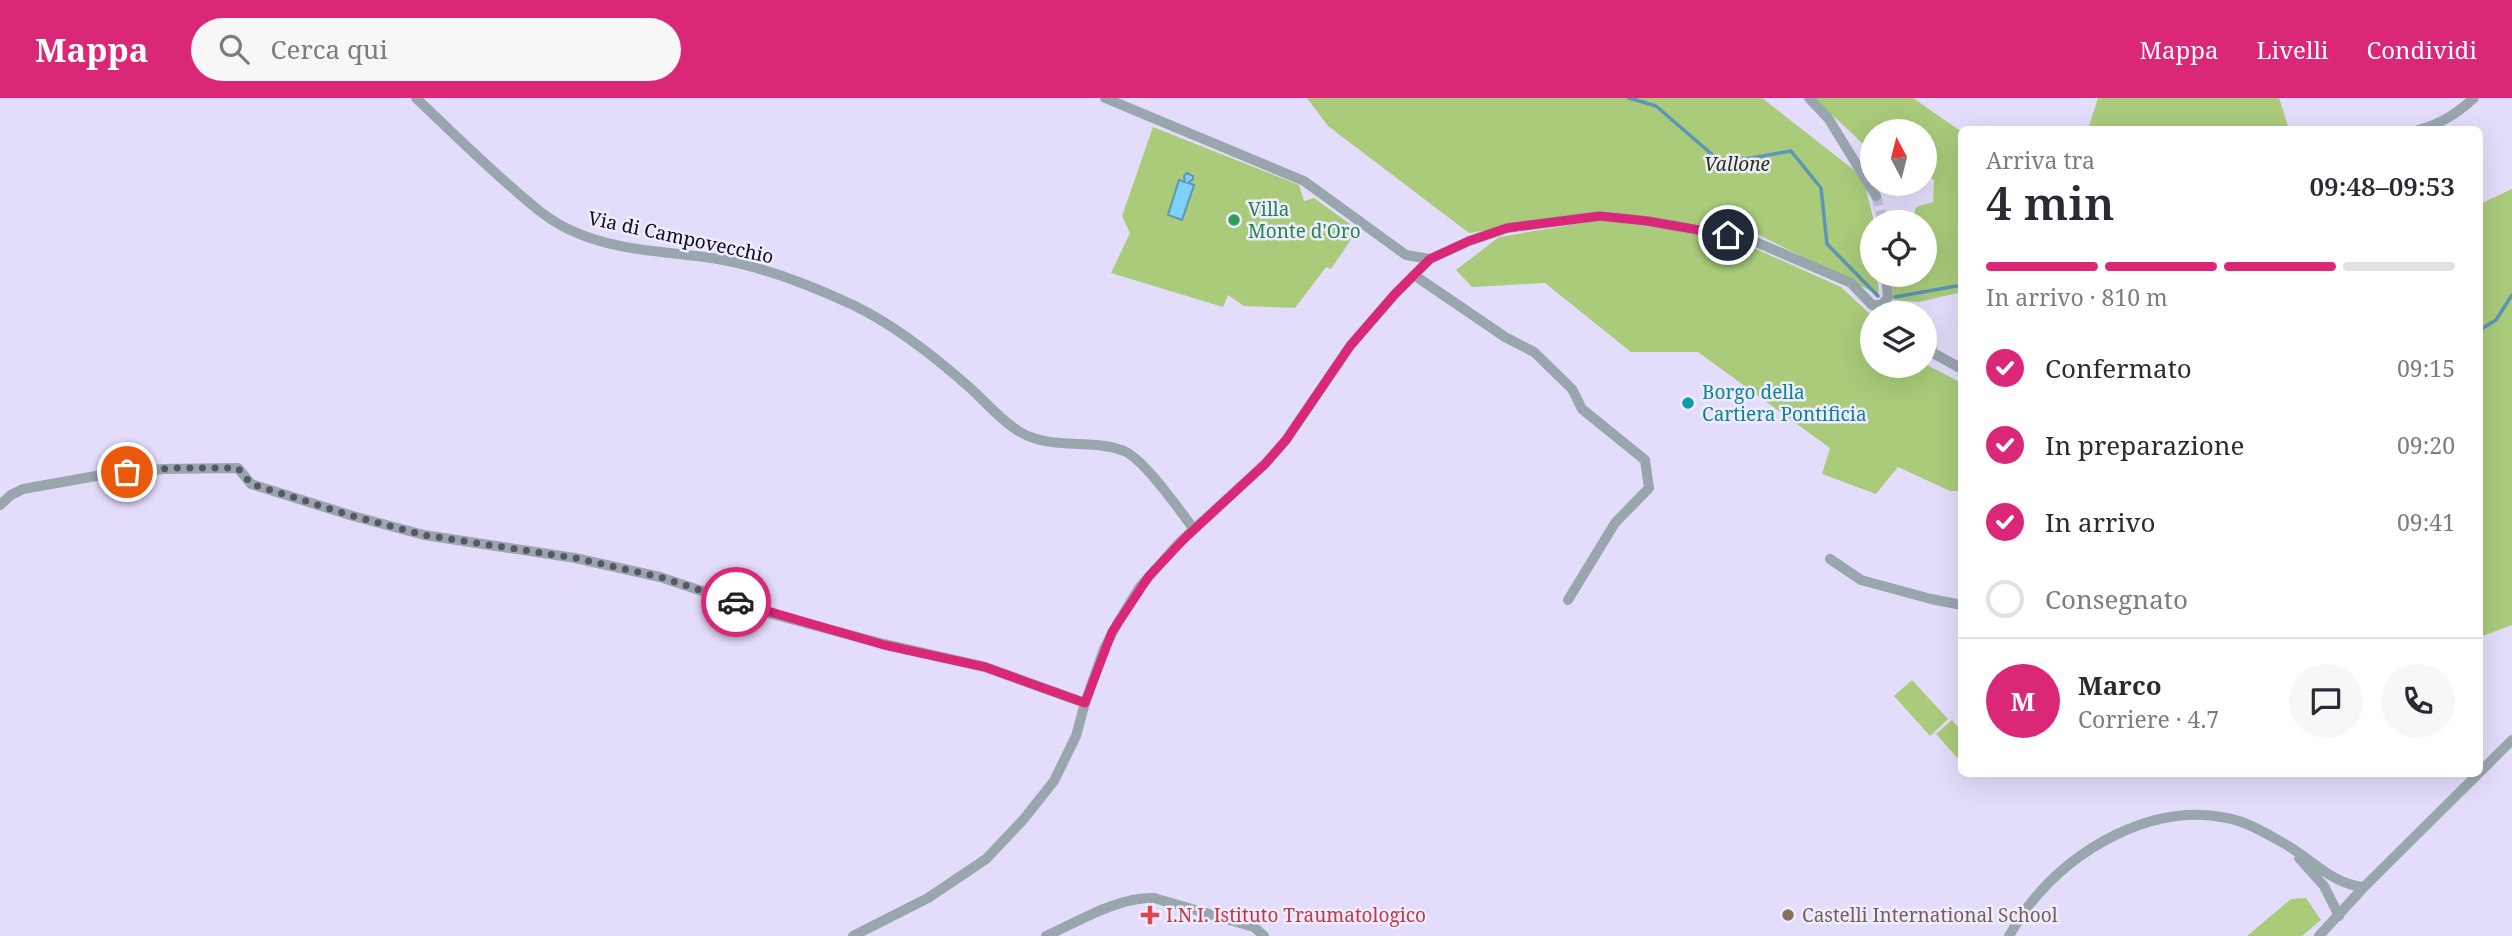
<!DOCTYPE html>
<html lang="it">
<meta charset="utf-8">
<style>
:root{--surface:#fff;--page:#f7f7f7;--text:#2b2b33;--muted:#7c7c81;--line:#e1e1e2;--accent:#db2777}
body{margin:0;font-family:"Noto Serif",serif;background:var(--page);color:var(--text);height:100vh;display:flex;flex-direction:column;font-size:26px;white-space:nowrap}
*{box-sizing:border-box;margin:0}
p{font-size:23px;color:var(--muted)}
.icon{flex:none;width:38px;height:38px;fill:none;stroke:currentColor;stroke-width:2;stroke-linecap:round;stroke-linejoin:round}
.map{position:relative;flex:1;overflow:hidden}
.sheet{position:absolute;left:1958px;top:28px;width:525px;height:651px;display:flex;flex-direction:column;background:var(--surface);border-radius:10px;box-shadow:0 7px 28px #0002}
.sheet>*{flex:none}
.needle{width:46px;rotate:353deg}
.tools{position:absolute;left:1860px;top:21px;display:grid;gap:14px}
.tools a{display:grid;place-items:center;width:77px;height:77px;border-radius:50%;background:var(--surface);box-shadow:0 7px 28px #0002;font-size:35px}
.pin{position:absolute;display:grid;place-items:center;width:60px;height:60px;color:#fff;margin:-30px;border:4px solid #fff;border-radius:50%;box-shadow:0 2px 7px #0007}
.courier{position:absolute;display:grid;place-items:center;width:70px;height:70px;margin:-35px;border:5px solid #db2777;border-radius:50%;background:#fff;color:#222;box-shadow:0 2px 9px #0007}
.head em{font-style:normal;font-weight:600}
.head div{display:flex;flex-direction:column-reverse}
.head{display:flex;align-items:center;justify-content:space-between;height:119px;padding:0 28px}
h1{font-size:46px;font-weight:600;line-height:52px}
.bar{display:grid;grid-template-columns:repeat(4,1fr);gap:10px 7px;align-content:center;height:84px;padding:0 28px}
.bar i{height:9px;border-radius:5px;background:var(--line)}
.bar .on{background:var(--accent)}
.bar p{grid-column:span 4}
.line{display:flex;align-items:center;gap:18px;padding:0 28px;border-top:2px solid var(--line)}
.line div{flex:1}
.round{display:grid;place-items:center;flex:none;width:74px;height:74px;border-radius:37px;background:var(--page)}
ol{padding:0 28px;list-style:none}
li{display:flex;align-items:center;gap:21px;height:77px}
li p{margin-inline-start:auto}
li .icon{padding:7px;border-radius:50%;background:var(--accent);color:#fff;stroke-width:4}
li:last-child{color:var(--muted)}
li i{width:38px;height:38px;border:4px solid var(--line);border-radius:50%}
header{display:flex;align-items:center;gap:42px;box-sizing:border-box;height:98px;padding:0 35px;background:var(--accent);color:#fff}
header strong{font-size:33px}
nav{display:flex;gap:38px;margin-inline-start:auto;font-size:24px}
.search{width:490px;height:63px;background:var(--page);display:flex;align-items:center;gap:18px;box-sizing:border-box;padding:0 24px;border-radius:38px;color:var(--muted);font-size:26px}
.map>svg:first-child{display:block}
.green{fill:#a9cb7a}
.water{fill:#7fd1fa;stroke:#5d96b6;stroke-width:2}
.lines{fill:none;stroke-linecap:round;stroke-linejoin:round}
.stream{stroke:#5d96b6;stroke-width:3.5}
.minor-tunnel{stroke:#c3bed9;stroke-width:10;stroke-dasharray:10 5;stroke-linecap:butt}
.minor{stroke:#9aa6ae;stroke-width:10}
.done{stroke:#595566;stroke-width:7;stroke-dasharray:0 12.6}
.route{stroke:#db2777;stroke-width:9}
.leisure-dot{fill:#2e9e5b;stroke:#efecff;stroke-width:2.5}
.culture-dot{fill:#0f9aa8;stroke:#efecff;stroke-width:2.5}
.health-dot{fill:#e0444e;stroke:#efecff;stroke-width:2.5}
.education-dot{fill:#8d6e63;stroke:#efecff;stroke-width:2.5}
.labels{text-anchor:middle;stroke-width:5;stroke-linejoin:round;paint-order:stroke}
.park-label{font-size:19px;font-style:italic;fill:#26340f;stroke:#efecff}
.leisure-label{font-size:19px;fill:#27864d;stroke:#efecff;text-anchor:start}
.street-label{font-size:19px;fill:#0e0c16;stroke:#efecff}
.culture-label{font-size:19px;fill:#0d838f;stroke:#efecff;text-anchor:start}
.health-label{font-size:19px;fill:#be3a42;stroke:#efecff;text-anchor:start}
.education-label{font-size:19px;fill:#785e54;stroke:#efecff;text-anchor:start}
</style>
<header>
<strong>Mappa</strong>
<div class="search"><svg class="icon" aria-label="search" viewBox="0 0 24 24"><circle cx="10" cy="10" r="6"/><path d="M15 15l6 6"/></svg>Cerca qui</div>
<nav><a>Mappa</a><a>Livelli</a><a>Condividi</a></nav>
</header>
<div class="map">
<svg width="2512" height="838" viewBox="0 0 2512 838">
<rect width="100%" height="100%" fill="#e3ddfb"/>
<!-- green -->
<path class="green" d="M1307,0H1762L1863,79L1874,124L1872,177H1877L1879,197L1755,135L1603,113L1469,135L1328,28Z
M1814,0H1913L1962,34V197L1957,195L1919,204L1893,202L1892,177H1925V124H1905V120L1914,117L1916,109L1933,104L1934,82L1925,76V33H1872V56C1854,35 1834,20 1814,0Z
M2098,0H2279L2289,31H2088Z
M1153,29L1299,87L1304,103L1314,100L1350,126L1347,130L1354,137L1331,171L1326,169L1295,210L1244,208L1228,197L1223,209L1111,175L1130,135L1122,118Z
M2512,91V527L2480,539V106Z
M1600,122L1684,133L1747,147L1841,189L1872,218V268L1925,266L1962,285V393H1950L1898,369L1876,396L1822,376L1830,350L1698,254H1631L1545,185L1472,189L1456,172L1499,139Z
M1912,582L1948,621L1930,638L1894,598Z
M1952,622L1962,634V665L1936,636Z
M2306,800L2321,822L2302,838H2247L2291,801Z"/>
<!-- water -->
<path class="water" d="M1187,75L1193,78V81L1188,85L1194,87L1182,122L1168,117L1179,82L1185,84L1184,78Z"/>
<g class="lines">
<!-- stream -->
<path class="stream" d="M1629,0L1656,8L1722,65L1791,53L1821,90L1827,146L1878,198
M1895,199L1962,187
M2480,232L2496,222L2512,197"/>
<!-- minor-tunnel -->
<path class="minor-tunnel" d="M1876,98L1883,124"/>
<!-- minor -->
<path class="minor" d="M416,0C450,32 482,64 517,94C533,108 549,122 568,131C615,154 668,153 718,161C764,169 810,187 853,207C895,227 934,258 969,289C986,304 1001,323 1020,334C1053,353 1091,340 1124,353C1145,362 1179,412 1194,431
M1105,0L1304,83L1406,157L1430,161
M1809,0L1828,20L1876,98
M2418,32C2441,26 2456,16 2474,0
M1414,177L1505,239L1534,254L1572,291L1582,311L1645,362L1649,390L1615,425L1568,502
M1882,207L1888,199L1886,177
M1925,232L1933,255L1962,271
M0,407L11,397L23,391L96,378L163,371L238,370L251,386L353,418L424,437L575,460L660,479L768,515L884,546L985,569L1085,605
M1830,461L1861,482L1931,501L1962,507
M2480,674L2512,642
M2299,760L2324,788L2339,818
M853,838L928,800L986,761L1023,722L1054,683L1076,638L1085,605L1104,551L1117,526L1139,490L1178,446L1265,366L1286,342L1350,248L1395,196L1430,161L1469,143L1507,130L1600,118L1647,123L1749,141L1851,185L1872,207H1882L1907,215
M1046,838C1080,823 1117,799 1154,800L1254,829L1264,838
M2009,838C2015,828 2022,816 2029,807C2074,750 2153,704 2227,720C2248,724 2267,736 2285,746C2312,761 2333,787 2364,789
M2319,838L2364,789L2478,676"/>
</g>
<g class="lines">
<!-- done -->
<path class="done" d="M127,374L172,370H238L251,386L353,418L424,437L575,460L660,479L736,504"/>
<!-- route -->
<path class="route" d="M736,504L884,547L985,569L1085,605L1112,534L1149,478L1186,439L1265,366L1286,342L1350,248L1395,196L1430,161L1469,143L1507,130L1600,118L1647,123L1728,137"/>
</g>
<!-- markers -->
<circle class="leisure-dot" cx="1234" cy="122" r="7"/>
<circle class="culture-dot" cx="1688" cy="305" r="7"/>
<path class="health-dot" d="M1146.5 806.5h7v7h7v7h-7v7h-7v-7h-7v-7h7z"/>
<circle class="education-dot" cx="1788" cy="817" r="7"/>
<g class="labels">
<!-- park labels -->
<g class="park-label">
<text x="1737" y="73">Vallone</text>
</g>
<!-- leisure labels -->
<g class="leisure-label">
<text x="1248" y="118">Villa<tspan x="1248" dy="22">Monte d'Oro</tspan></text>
</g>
<!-- street labels -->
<g class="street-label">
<text transform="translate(681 139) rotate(12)" y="7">Via di Campovecchio</text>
</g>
<!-- culture labels -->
<g class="culture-label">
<text x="1702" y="301">Borgo della<tspan x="1702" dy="22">Cartiera Pontificia</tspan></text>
</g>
<!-- health labels -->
<g class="health-label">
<text x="1166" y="824">I.N.I. Istituto Traumatologico</text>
</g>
<!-- education labels -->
<g class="education-label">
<text x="1802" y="824">Castelli International School</text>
</g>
</g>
</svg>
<div class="tools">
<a><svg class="needle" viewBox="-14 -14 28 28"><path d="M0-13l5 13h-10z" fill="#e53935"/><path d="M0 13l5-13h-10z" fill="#7c7c81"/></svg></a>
<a><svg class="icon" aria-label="locate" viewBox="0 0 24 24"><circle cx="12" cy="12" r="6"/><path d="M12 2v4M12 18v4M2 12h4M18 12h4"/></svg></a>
<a><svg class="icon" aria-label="layers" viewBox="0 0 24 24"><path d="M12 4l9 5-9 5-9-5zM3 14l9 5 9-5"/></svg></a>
</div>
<div class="pin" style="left:127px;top:374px;background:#ea580c"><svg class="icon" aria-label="bag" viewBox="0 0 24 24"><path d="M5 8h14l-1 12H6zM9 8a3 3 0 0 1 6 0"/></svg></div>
<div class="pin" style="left:1728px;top:137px;background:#1f2937"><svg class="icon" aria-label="home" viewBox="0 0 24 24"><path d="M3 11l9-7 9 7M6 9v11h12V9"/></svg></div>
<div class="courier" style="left:736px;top:504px"><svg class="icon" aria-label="car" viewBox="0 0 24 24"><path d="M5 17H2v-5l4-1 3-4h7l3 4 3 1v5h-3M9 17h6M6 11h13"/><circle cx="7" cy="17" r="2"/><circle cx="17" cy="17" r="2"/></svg></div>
<section class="sheet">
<div class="head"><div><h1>4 min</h1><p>Arriva tra</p></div><em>09:48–09:53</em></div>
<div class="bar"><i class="on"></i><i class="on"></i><i class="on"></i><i></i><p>In arrivo · 810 m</p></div>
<ol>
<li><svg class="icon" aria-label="check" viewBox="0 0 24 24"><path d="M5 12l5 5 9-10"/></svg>Confermato<p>09:15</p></li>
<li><svg class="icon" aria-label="check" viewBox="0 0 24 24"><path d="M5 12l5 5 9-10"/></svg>In preparazione<p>09:20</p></li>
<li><svg class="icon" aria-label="check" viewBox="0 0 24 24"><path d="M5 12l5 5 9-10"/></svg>In arrivo<p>09:41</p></li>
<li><i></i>Consegnato</li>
</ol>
<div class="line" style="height:126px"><b class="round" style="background:var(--accent);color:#fff">M</b><div><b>Marco</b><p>Corriere · 4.7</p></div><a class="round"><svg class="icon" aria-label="chat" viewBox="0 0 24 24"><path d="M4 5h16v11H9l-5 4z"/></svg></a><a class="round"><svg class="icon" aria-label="phone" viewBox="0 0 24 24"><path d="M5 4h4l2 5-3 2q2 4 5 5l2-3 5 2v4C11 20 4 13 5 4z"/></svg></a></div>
</section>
</div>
